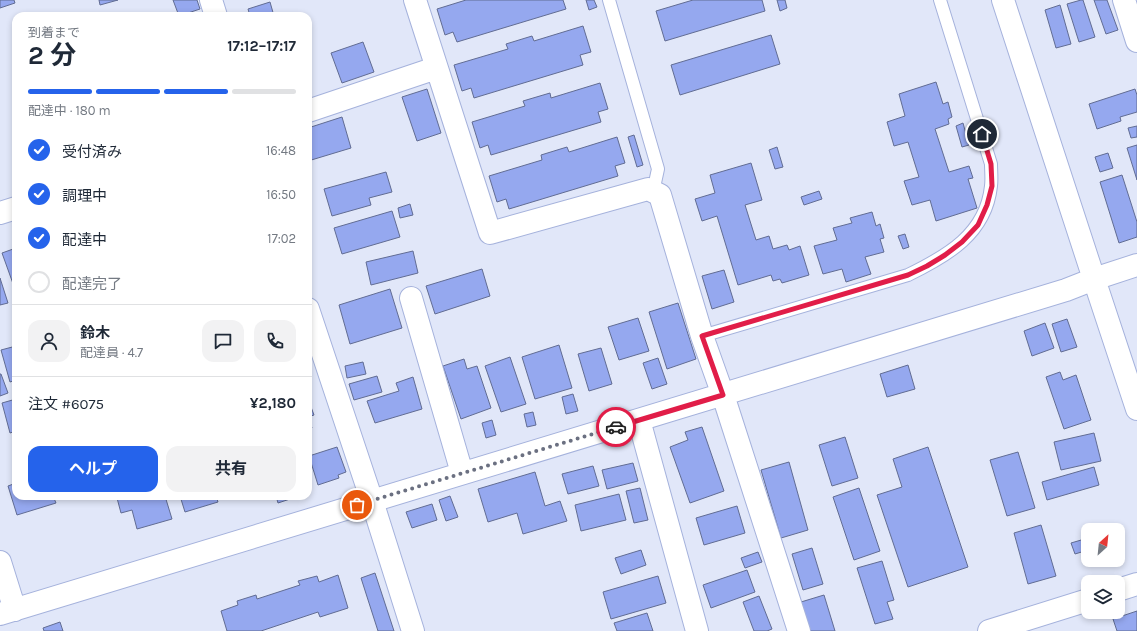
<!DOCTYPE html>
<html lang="ja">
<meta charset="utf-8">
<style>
:root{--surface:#fff;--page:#f2f2f3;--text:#1f2937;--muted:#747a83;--line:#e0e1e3;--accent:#2563eb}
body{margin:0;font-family:Karla,"Noto Sans JP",sans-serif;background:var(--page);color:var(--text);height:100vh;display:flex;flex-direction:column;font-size:15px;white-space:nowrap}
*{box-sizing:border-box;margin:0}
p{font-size:13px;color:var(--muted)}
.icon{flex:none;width:22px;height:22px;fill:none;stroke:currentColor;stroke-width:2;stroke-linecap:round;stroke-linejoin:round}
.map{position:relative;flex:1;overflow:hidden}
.panel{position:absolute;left:12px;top:12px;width:300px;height:488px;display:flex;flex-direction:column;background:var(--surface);border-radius:12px;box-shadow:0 2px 6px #0003}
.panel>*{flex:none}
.needle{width:26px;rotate:27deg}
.controls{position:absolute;left:1081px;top:523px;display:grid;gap:8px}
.controls a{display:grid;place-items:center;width:44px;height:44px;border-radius:8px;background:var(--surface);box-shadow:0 2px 6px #0003;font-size:20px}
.pin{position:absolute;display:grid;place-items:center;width:34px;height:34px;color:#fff;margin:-17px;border:2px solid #fff;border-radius:50%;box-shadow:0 1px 4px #0007}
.courier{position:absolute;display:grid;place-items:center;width:40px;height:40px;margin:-20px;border:3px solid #e11d48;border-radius:50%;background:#fff;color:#222;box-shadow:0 1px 5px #0007}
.summary em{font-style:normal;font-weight:700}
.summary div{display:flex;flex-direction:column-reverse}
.summary{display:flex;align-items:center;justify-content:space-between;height:68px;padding:0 16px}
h1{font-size:26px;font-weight:700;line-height:30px}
.bar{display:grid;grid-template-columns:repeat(4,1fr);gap:6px 4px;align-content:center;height:48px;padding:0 16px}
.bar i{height:5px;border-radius:3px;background:var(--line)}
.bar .selected{background:var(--accent)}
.bar p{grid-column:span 4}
.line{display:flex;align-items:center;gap:10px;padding:0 16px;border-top:1px solid var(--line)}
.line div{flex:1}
.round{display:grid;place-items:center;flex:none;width:42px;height:42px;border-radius:12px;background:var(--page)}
ol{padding:0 16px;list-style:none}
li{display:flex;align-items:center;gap:12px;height:44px}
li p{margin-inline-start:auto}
li .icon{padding:4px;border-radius:50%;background:var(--accent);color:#fff;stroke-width:4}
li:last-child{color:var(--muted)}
li i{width:22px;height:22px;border:2px solid var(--line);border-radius:50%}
.action{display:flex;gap:8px;margin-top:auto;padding:8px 16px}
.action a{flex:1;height:46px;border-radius:12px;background:var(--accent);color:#fff;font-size:16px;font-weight:700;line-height:46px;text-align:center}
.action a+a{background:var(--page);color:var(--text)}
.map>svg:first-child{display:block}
.building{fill:#95a8ef;stroke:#616c93}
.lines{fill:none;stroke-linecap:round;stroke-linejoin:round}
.service-casing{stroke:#a5b2dc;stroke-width:14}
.minor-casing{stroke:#a5b2dc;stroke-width:24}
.tertiary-casing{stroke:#a5b2dc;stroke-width:24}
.secondary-casing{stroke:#a5b2dc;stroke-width:24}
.service{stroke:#fff;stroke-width:12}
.minor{stroke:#fff;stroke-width:22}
.tertiary{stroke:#fff;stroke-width:22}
.secondary{stroke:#fff;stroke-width:22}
.done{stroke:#6b7081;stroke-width:4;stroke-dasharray:0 7.2}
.route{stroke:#e11d48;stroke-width:5}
</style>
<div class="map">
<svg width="1137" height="631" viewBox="0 0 1137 631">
<rect width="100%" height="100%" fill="#e1e7f9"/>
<!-- building -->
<path class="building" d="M0,0H14L15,3L0,8Z
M99,0H118L100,5Z
M173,0H197L200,9L179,16Z
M466,0H563L566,9L457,42L453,32L445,35L437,9Z
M586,0H594L597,7L589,10Z
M693,0H762L765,11L665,41L656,11Z
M777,0H785L787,8L780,11Z
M1081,0H1083L1095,37L1079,42L1067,4Z
M1094,0H1107L1118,30L1106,34Z
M270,2L274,16H250L248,9Z
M1060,5L1071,44L1056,48L1045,10Z
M583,26L591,52L580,55L583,65L474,98L471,88L462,91L454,65L508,49L506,44L532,36L534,41Z
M771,35L780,64L680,95L671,65Z
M363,42L374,72L342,83L331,53Z
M936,82L943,104L948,102L952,117L948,119L949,124L935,129L949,172L969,166L973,178L968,179L977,208L936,221L930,200L912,205L904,181L919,177L908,142L894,146L887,122L905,116L899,94Z
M600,83L608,109L598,112L601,122L491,155L488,145L480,148L472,122L525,106L523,101L550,93L551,98Z
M427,89L441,133L417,141L402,97Z
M1135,89L1137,95V112L1120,117L1121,121L1097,129L1089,104Z
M342,117L351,148L308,161V128Z
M963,123L969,145L962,147L956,126Z
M1137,126V137L1131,138L1128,128Z
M634,135L643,165L637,167L628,137Z
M617,137L625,163L615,166L618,176L509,209L506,199L497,202L489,176L542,160L541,155L567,147L569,152Z
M1137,145V180L1127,148Z
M777,147L783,167L775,169L769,150Z
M1108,153L1113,168L1100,172L1095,157Z
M751,163L762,200L745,205L756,240L769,236L773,249L787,245L789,250L800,246L809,275L782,283L780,279L773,281L771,275L738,285L717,216L702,221L695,199L715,193L710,175Z
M386,172L392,192L369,198L371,205L332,216L324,189Z
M1122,175L1137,222V237L1119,243L1100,182Z
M819,191L822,199L804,205L801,197Z
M410,204L413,215L400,218L398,208Z
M392,211L400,237L342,254L334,228Z
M872,212L876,226L880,224L884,238L880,239L884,252L865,257L871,274L846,282L842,269L823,274L814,246L837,240L833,228L852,223L850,218Z
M905,234L909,247L903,249L898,236Z
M16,248V292L2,253Z
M413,251L418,273L371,285L366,262Z
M482,269L490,296L435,314L426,286Z
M724,270L734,302L712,309L702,276Z
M0,278L8,303L0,305Z
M390,289L402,328L350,344L339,305Z
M678,303L696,359L667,369L649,312Z
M638,318L649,351L619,360L608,327Z
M1067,319L1077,347L1061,352L1052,324Z
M1045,323L1054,348L1032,356L1024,331Z
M559,345L572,388L535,399L522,357Z
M16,346V380L10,382L1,350Z
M601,348L612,384L589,391L578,354Z
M510,357L526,404L501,412L485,366Z
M658,358L667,384L652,389L643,363Z
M464,359L467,369L477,366L491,408L461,419L443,366Z
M363,362L366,374L347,378L345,366Z
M908,365L915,389L887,397L880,374Z
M1060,372L1063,380L1076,375L1091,420L1064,429L1046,377Z
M0,374H1L8,393L0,396Z
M377,376L382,392L354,400L349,384Z
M413,377L422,409L375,423L367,401L399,391L396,383Z
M573,394L578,411L566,414L562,397Z
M16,399V431L10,433L2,403Z
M308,399L314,415L308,417L312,428L308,429Z
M533,412L536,425L527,427L524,414Z
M492,420L496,435L486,438L482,423Z
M702,427L724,491L690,503L670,447L688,440L685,432Z
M1094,433L1101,461L1061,470L1054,442Z
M845,437L858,478L832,486L819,445Z
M337,447L346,472L338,475L339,478L318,485L309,456Z
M928,447L968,567L908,587L877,495L902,487L893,459Z
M1018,452L1035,508L1007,516L990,460Z
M789,462L808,530L781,538L761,470Z
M633,463L638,481L607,489L602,470Z
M593,466L599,486L568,494L562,474Z
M1094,467L1099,485L1047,500L1042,482Z
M535,472L545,506L560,501L567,521L523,534L517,513L488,522L478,489Z
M16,483V496H53L56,503L17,515L8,486Z
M640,488L648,520L634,523L626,491Z
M859,488L880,551L854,560L833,497Z
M619,494L626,520L581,531L575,505Z
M127,496H165L172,519L137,529L132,510L121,513L117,498Z
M180,496H216L218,502L185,512Z
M276,496H293V498L278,503Z
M450,496L458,517L446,521L439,500Z
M432,504L437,520L412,528L406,512Z
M737,506L745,533L704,545L696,518Z
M1041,525L1056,576L1028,584L1014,533Z
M1088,538V550L1075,554L1071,543Z
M812,548L823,584L803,590L792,554Z
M641,550L646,565L621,574L615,558Z
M758,552L762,562L745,568L741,558Z
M882,561L894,600L887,602L893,619L875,624L857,568Z
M747,570L755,592L711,608L703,585Z
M375,573L394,631H378L361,578Z
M338,575L348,608L320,617L318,612L261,631H227L221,611L238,605L237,601L256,595L257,599L300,585L298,581L317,576L319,582Z
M658,576L666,603L611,619L603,592Z
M824,595L835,631H810L801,602Z
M759,596L772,629L767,631H754L743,602Z
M1137,611V631H1117L1113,619Z
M647,613L653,631H617L614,623Z
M60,622L63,631H44L43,628Z"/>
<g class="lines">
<defs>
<path id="service" d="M609,0L658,169L653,192
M702,336L908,275C947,256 986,234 991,186C992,179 991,171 991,164L940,0"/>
<path id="minor" d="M211,0L216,16
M415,0L490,233L648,189L660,195L702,336L723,395L799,631
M1124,0L1137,41
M308,111L436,68
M0,213L16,208
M411,298L462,473
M308,309L372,501L413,631
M639,420L697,631
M0,562L15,610
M0,614L1066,290L1094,279L1003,0"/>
<path id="tertiary" d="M1137,265L1094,279L1137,409"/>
<path id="secondary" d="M1118,590L1137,584
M989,631L1088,600"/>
</defs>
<!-- service casing -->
<use href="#service" class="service-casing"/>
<!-- minor casing -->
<use href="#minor" class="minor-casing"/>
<!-- tertiary casing -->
<use href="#tertiary" class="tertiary-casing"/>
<!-- secondary casing -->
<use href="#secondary" class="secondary-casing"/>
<!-- service -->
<use href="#service" class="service"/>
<!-- minor -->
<use href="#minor" class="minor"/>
<!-- tertiary -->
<use href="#tertiary" class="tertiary"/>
<!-- secondary -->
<use href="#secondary" class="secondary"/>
</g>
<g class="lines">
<!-- done -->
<path class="done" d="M357,505L616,427"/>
<!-- route -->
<path class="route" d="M616,427L723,395L702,336L908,275L927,266L945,255L962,242L978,225L987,205L992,186L991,164L982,134"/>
</g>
</svg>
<div class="controls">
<a><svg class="needle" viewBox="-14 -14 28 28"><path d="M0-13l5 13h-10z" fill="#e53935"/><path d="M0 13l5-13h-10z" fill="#747a83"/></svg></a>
<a><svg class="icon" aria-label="layers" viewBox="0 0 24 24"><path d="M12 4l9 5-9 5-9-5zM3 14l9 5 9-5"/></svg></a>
</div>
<div class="pin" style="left:357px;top:505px;background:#ea580c"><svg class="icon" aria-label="bag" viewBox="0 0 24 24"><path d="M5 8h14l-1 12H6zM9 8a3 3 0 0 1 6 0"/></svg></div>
<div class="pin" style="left:982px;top:134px;background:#1f2937"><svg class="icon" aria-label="home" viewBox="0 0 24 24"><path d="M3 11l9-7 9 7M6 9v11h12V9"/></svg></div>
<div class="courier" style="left:616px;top:427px"><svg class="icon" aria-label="car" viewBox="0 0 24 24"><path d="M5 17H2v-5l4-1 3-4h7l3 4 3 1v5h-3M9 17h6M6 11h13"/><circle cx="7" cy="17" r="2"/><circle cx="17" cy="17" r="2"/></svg></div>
<section class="panel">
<div class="summary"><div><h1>2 分</h1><p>到着まで</p></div><em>17:12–17:17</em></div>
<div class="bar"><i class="selected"></i><i class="selected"></i><i class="selected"></i><i></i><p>配達中 · 180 m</p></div>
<ol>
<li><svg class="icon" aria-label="check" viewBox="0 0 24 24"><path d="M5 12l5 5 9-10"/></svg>受付済み<p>16:48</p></li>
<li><svg class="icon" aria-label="check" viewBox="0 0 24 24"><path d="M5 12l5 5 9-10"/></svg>調理中<p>16:50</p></li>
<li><svg class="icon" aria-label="check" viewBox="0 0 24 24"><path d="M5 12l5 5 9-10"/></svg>配達中<p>17:02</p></li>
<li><i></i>配達完了</li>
</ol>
<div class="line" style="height:72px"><a class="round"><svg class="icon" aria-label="person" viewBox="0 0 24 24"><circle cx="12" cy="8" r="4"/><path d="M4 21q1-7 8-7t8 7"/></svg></a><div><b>鈴木</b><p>配達員 · 4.7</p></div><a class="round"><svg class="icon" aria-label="chat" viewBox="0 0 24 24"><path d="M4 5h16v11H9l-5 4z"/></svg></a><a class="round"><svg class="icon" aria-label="phone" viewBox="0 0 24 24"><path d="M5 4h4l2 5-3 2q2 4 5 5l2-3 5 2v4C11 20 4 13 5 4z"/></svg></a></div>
<div class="line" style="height:52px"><div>注文 #6075</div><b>¥2,180</b></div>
<div class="action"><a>ヘルプ</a><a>共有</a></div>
</section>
</div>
